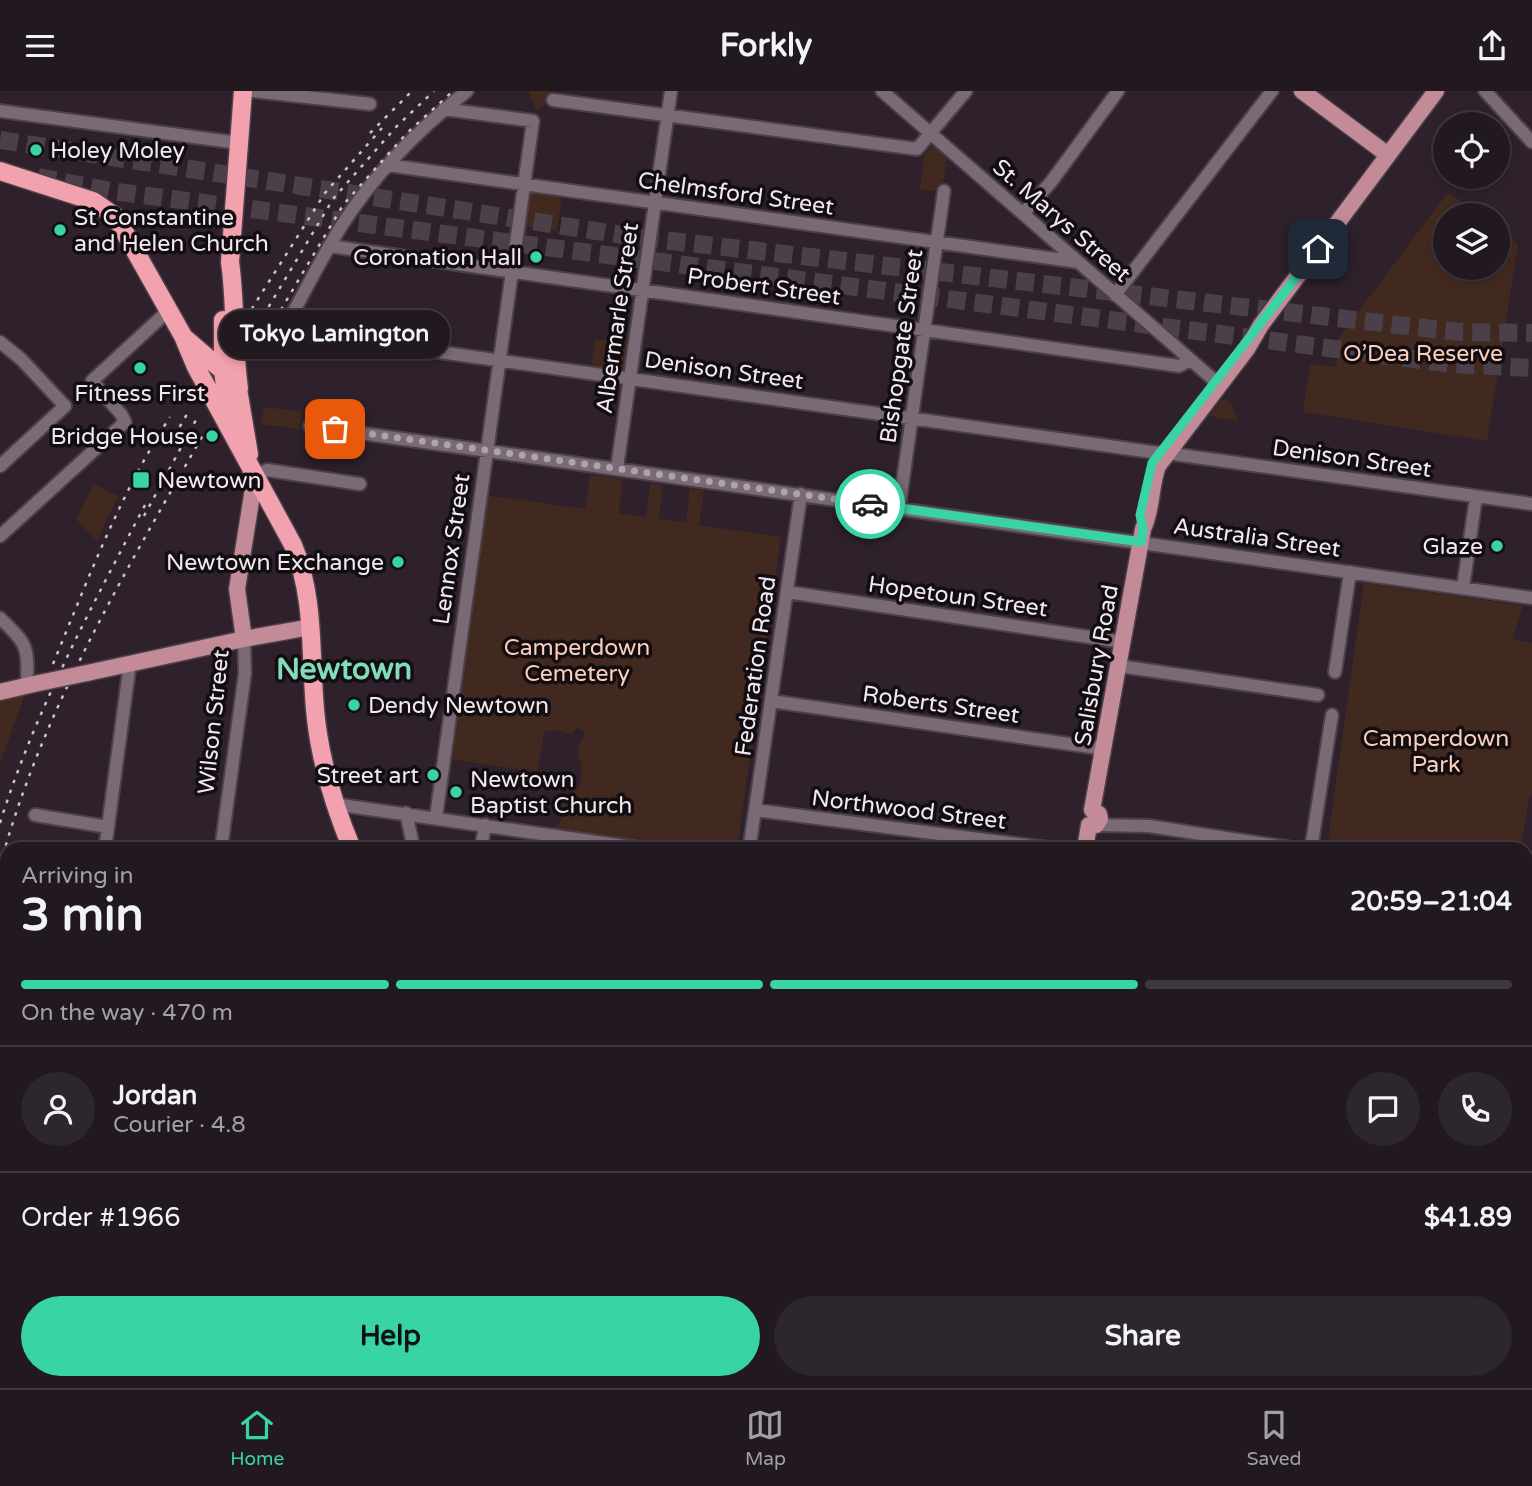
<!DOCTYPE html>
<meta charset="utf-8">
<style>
:root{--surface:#221920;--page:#2e262d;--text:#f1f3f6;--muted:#a2a0a5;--line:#3f383e;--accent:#38d4a6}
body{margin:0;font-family:"Varela Round",sans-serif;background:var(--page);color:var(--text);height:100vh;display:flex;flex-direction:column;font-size:26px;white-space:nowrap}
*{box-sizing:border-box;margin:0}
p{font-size:23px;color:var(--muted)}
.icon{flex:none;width:38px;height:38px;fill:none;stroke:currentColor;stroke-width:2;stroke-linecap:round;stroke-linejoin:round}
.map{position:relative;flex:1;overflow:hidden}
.panel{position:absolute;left:0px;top:751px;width:1533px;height:548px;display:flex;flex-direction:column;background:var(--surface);border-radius:21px 21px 0 0;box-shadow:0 4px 10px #0003,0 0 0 2px var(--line)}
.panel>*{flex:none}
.buttons{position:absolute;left:1433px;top:21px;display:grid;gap:14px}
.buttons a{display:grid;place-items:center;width:77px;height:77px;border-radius:50%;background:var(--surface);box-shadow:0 4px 10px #0003,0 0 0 2px var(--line);font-size:35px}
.pin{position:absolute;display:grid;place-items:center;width:60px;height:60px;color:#fff;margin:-30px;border-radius:14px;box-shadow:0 4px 10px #0006}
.courier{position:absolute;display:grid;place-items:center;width:70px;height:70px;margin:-35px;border:5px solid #38d4a6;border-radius:50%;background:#fff;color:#222;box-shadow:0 2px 9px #0007}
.bubble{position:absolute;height:49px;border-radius:24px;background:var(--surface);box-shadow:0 4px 10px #0003,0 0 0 2px var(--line);font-size:23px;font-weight:700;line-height:49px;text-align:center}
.head em{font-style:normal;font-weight:700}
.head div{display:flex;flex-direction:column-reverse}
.head{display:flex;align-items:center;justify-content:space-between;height:119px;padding:0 21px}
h1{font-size:46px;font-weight:700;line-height:52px}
.bar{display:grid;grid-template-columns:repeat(4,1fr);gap:10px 7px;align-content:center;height:84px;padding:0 21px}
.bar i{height:9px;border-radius:5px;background:var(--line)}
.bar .active{background:var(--accent)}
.bar p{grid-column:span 4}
.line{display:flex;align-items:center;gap:18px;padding:0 21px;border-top:2px solid var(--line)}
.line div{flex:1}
.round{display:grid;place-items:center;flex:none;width:74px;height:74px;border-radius:37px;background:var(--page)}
.primary-button{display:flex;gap:14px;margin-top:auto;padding:14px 21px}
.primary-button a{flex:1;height:80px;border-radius:42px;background:var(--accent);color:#111;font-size:28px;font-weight:700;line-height:80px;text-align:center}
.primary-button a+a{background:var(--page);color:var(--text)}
header{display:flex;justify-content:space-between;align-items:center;height:91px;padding:0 21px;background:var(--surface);font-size:32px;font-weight:700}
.tabs{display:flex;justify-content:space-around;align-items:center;height:98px;border-top:2px solid var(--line);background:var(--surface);font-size:19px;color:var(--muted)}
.tabs a{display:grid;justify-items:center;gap:4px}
.tabs .active{color:var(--accent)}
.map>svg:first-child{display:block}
.green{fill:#42291f}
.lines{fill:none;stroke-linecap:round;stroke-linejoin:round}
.highway-tunnel{stroke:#4b3f49;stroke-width:18;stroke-dasharray:18 9;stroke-linecap:butt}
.minor-casing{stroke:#4b4048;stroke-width:16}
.major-casing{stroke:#4b4048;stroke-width:19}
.highway-casing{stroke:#4b4048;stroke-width:21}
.minor{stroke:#796a75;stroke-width:12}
.major{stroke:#c28b97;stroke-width:16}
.highway{stroke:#f2a1ae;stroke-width:18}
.rail{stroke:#cbc1c9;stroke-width:2.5;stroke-dasharray:3.5 7;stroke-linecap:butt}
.major-bridge-casing{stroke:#4b4048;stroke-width:19;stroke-linecap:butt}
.major-bridge{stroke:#c28b97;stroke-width:16}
.done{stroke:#ada3ab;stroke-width:7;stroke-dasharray:0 12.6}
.route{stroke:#38d4a6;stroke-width:9}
.poi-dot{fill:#38d4a6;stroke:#120d11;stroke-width:2.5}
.labels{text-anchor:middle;stroke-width:7;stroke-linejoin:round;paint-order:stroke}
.poi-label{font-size:23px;fill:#f2e9f0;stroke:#120d11;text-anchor:start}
.street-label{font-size:23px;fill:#f2e9f0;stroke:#120d11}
.park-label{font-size:23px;fill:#fccebc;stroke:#120d11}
.district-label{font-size:30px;font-weight:bold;fill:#82dcbb;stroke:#120d11}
</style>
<header><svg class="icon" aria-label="menu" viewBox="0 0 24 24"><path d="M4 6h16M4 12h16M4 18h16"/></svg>Forkly<svg class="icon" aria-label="share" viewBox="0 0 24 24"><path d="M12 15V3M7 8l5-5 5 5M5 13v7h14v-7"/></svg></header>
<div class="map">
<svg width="1532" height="1297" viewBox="0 0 1532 1297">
<rect width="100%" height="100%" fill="#2e212b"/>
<!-- green -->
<path class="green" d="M528,0H551L550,9L537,20Z
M933,54L947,66L942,101L920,98L924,65Z
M528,99L562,103L557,140L523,135Z
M1448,101L1479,124H1446V177H1498V139L1518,153L1487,350L1303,321L1310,273L1336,276L1337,266L1326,264Z
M595,248L629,253L626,276L623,280L594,276L592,271Z
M1221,309C1233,309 1235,320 1238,330L1209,325Z
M264,316L302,321L300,338L261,333Z
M590,384L623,388L619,422L646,426L650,392L663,394L659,428L686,431L690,398L704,399L699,434L781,446L737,758H698L558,741L556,734L562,729C558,714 568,701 580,695L582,673C574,663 579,653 585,644L583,639L577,637L571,643L557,639L544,641L538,681L450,668L485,404L585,418Z
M94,393L118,405L97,450L76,428Z
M1364,492L1523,515L1512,548L1532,552V704L1529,706L1521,758H1389L1328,748Z
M25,602L0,674V608Z
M152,1292H262L261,1297H152Z
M881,1292H931L932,1297H882Z"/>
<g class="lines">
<!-- highway-tunnel -->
<path class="highway-tunnel" d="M0,49L629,145L1459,241L1532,242
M38,86L111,100L1452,273L1532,277"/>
<defs>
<path id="minor" d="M253,0L370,13
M467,0C419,38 375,82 342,134C322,166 305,200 287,233L289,240L1159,362
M882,0L1215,290
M1485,0L1532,51
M553,9L917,58L966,0
M0,20L239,52
M387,74L1078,171
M1023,123L1051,91L1118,0
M329,155L1179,275L1191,269
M1115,204L1272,0
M0,251L21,268L65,315L0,375
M310,335L1532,507
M1166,362L1532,413
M617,377L671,0
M255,385L267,379L360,393
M899,417L944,100
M0,445L125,331L121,323L92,290L169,219
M1463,497L1476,406
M787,501L1123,551
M0,527C28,554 28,555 27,594
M1119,575L1318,604
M1335,581L1350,481
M771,610L1104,658
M334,713L645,758
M755,719L1056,758
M406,722L414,758
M35,724L108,736
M436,726L533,30L444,18
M1096,734L1149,735L1298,758
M750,753L801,403
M105,758L130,572
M221,758L245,582L244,548
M481,758L485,734
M1311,758L1332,624
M1526,792L1532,793
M2,823L7,824
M1526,889L1532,890
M0,943L7,945
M0,1095L7,1096
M1526,1179L1532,1178
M0,1220L7,1221
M297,1292L320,1297
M665,1292L700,1297
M140,1297L141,1292
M266,1297L267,1292
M549,1297L550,1292
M583,1297L584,1292
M645,1297L646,1292"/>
<path id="major" d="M1302,0L1388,64
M244,548L237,498L255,385
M87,582L244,548L311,536
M0,601L34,593
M1092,719L1143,438C1153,417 1150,396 1158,375L1247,258L1261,234L1436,0
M1089,734H1096L1100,728L1099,723L1092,719
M1085,758L1089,734
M757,1297L759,1292"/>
<path id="highway" d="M0,80L93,110L116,126L183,245L196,276L293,454C315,506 310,563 315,618C319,667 333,712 352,758
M223,229V278L229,331
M186,248L237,292L249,363
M239,297C233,255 236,213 230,171L243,0
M486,1297L487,1292"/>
</defs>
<!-- minor casing -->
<use href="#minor" class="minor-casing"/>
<!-- major casing -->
<use href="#major" class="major-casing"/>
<!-- highway casing -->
<use href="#highway" class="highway-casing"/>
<!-- minor -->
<use href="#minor" class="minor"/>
<!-- major -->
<use href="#major" class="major"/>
<!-- highway -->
<use href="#highway" class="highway"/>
<!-- rail -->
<path class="rail" d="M370,42L412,0
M246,227L325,102L382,37
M247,252L333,108L397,35L434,0
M254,264L343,114L406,43L453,0
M169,354L190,318
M144,425L197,327
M53,573C88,488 120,403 170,326
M0,732C35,620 91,517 145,414
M0,775C42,619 125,482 204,342
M0,799L7,771"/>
<defs>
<path id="major-bridge" d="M34,593L87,582"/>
</defs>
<!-- major-bridge casing -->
<use href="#major-bridge" class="major-bridge-casing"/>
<!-- major-bridge -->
<use href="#major-bridge" class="major-bridge"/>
</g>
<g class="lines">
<!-- done -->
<path class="done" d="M335,338L870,413"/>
<!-- route -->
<path class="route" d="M870,413L1141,451L1143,438L1140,424L1152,372L1318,158"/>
</g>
<!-- markers -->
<g class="poi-dot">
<circle cx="36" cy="59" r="7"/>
<circle cx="60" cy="139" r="7"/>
<circle cx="536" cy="166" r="7"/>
<circle cx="140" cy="277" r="7"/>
<circle cx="212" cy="345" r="7"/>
<rect x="132" y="380" width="18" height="18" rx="3.5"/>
<circle cx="1497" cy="455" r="7"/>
<circle cx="398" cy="471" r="7"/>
<circle cx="354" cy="614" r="7"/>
<circle cx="433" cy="684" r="7"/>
<circle cx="456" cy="701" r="7"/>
</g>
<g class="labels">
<!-- poi labels -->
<g class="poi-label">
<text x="50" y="67">Holey Moley</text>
<text x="74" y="134">St Constantine<tspan x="74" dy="26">and Helen Church</tspan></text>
<text x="522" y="174" text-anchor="end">Coronation Hall</text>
<text x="140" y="310" text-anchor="middle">Fitness First</text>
<text x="198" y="353" text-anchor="end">Bridge House</text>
<text x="157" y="397">Newtown</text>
<text x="1483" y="463" text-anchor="end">Glaze</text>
<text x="384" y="479" text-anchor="end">Newtown Exchange</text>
<text x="368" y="622">Dendy Newtown</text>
<text x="419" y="692" text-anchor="end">Street art</text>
<text x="470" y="696">Newtown<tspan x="470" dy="26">Baptist Church</tspan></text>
</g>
<!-- street labels -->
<g class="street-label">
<text transform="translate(736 102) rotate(8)" y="8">Chelmsford Street</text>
<text transform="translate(1062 129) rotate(41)" y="8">St. Marys Street</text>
<text transform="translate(764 195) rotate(8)" y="8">Probert Street</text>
<text transform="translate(617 227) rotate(-82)" y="8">Albermarle Street</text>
<text transform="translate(901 255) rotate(-82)" y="8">Bishopgate Street</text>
<text transform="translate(724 279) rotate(8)" y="8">Denison Street</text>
<text transform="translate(1352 367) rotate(8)" y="8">Denison Street</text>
<text transform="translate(1257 446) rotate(8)" y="8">Australia Street</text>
<text transform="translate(451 458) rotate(-82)" y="8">Lennox Street</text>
<text transform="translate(958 505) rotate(8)" y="8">Hopetoun Street</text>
<text transform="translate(1096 574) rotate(-80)" y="8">Salisbury Road</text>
<text transform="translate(755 575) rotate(-82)" y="8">Federation Road</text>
<text transform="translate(941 613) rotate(8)" y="8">Roberts Street</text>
<text transform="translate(213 631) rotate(-84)" y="8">Wilson Street</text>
<text transform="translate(909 718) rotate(7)" y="8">Northwood Street</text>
</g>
<!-- park labels -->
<g class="park-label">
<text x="1423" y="270">O’Dea Reserve</text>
<text x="577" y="564">Camperdown<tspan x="577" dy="26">Cemetery</tspan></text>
<text x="1436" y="655">Camperdown<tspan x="1436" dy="26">Park</tspan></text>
</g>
<!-- district labels -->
<g class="district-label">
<text x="344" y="588">Newtown</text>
</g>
</g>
</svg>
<div class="buttons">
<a><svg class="icon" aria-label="locate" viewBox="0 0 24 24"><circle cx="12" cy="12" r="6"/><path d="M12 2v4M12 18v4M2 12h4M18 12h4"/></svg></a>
<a><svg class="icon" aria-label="layers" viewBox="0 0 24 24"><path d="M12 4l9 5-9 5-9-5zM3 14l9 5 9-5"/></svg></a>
</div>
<div class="pin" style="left:335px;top:338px;background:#ea580c"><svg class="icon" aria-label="bag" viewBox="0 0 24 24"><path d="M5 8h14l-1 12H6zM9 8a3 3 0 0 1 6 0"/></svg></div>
<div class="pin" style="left:1318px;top:158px;background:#1f2937"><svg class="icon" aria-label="home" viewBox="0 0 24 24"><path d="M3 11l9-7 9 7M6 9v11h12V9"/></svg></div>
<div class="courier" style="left:870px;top:413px"><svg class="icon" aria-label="car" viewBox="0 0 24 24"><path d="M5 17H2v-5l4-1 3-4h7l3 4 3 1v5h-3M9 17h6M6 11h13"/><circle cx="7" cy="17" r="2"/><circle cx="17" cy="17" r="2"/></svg></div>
<div class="bubble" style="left:219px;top:219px;width:231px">Tokyo Lamington</div>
<section class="panel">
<div class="head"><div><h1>3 min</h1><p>Arriving in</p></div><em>20:59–21:04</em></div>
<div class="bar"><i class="active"></i><i class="active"></i><i class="active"></i><i></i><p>On the way · 470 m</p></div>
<div class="line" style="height:126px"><a class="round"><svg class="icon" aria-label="person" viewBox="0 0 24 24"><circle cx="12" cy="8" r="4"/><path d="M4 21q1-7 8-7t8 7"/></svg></a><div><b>Jordan</b><p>Courier · 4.8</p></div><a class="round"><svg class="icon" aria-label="chat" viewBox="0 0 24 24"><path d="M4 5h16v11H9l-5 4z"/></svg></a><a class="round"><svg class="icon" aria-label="phone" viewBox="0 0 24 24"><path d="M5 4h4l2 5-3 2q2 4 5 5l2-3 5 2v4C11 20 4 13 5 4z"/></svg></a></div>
<div class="line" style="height:91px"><div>Order #1966</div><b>$41.89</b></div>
<div class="primary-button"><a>Help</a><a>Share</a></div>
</section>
</div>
<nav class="tabs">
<a class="active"><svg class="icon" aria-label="home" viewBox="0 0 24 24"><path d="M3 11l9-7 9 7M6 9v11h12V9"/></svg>Home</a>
<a><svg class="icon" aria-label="map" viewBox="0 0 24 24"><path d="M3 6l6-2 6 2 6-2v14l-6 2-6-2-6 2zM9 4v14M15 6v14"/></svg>Map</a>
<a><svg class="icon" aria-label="saved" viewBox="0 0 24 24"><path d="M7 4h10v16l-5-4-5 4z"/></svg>Saved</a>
</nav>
